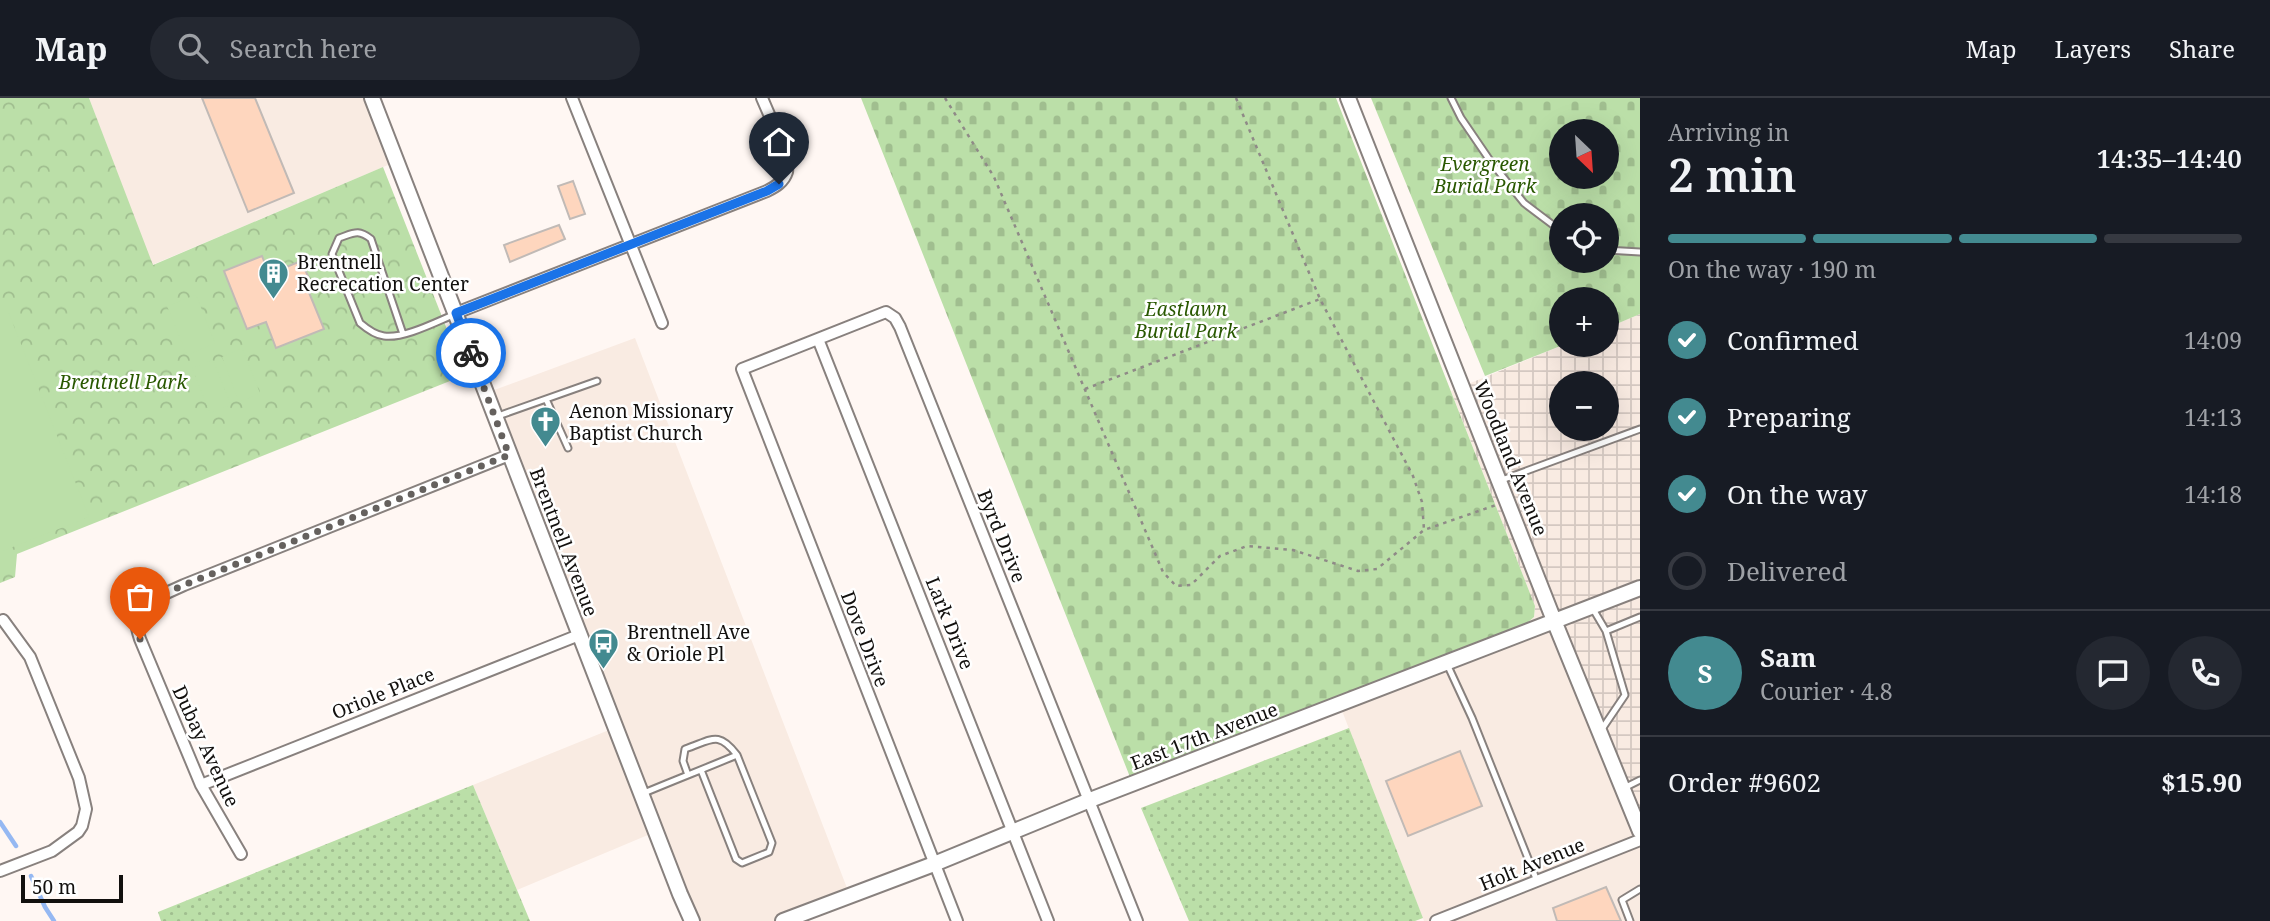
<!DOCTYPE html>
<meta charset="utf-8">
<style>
:root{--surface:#171b24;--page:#242831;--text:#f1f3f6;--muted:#9ea1a6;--line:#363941;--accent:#438a90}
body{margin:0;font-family:"Noto Serif",serif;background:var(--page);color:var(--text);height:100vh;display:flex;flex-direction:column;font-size:26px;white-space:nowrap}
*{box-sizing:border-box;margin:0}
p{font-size:23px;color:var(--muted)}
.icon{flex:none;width:38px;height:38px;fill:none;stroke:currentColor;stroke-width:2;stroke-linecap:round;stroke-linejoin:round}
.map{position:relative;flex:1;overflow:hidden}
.details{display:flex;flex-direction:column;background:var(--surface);width:630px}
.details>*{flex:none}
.needle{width:46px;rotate:155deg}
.controls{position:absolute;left:1549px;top:21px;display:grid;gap:14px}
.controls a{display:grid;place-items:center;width:70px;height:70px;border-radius:50%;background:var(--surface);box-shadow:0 7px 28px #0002;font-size:35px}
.scale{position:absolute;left:21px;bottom:18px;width:102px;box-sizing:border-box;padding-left:7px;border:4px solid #12100e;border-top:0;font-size:19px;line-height:24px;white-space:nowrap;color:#12100e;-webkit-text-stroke:5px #fff;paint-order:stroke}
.pin{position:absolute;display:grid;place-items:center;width:60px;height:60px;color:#fff;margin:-72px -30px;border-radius:50% 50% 50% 0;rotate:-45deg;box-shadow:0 0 7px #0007}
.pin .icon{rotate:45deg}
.courier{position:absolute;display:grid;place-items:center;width:70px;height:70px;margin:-35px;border:5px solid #1a73e8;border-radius:50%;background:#fff;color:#222;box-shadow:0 2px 9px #0007}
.headline em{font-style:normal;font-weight:600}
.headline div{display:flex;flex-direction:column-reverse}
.headline{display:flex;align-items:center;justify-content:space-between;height:119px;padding:0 28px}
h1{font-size:46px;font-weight:600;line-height:52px}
.bar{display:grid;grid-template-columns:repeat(4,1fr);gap:10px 7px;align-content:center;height:84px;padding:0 28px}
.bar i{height:9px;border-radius:5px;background:var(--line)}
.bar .current{background:var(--accent)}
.bar p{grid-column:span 4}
.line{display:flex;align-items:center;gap:18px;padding:0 28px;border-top:2px solid var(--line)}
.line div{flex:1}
.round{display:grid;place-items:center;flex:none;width:74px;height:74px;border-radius:37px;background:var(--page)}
ol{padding:0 28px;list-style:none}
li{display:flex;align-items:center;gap:21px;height:77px}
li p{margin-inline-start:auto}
li .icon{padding:7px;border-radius:50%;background:var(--accent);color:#fff;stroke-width:4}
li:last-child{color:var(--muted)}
li i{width:38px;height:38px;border:4px solid var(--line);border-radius:50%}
header{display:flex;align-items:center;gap:42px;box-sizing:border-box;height:98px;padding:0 35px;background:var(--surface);border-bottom:2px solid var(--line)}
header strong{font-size:33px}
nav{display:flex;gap:38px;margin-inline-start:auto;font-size:24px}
.search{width:490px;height:63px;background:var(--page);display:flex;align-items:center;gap:18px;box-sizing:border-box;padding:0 24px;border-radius:38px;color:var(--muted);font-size:26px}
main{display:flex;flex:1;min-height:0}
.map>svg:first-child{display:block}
.built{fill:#f9ebe2}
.industrial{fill:url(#industrial-grid);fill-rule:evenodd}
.grass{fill:url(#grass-dots)}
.cemetery{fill:url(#cemetery-stones);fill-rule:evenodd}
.park{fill:url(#park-crowns)}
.garden{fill:#bbdfa8}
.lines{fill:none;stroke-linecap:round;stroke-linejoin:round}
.stream{stroke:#95b8f2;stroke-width:4.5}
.building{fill:#fed6be;stroke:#c1bab6;stroke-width:2}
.service-casing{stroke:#88817e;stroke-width:9}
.minor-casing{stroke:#88817e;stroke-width:14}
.tertiary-casing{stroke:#88817e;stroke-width:18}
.path{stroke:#8f8a87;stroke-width:2.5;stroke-dasharray:3.5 5;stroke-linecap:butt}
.service{stroke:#fff;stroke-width:5}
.minor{stroke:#fff;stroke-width:10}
.tertiary{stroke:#fff;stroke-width:14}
.done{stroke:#65615e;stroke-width:7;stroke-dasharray:0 12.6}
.route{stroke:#1a73e8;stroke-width:9}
.labels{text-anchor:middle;stroke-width:5;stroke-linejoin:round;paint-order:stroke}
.park-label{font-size:19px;font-style:italic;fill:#295800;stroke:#fff}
.poi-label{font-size:19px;fill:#12100e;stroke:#fff;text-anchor:start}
.street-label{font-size:19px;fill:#12100e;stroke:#fff}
</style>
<header>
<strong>Map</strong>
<div class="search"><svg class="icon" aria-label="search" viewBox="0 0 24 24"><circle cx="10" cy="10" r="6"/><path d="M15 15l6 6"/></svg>Search here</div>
<nav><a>Map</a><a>Layers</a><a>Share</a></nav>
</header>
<main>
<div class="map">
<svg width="1640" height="823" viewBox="0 0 1640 823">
<defs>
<pattern id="industrial-grid" width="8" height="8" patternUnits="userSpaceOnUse" patternTransform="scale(1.75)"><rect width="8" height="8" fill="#f9ebe2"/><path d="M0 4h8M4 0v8" fill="none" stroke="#d4c8c1"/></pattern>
<pattern id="grass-dots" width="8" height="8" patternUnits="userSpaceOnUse" patternTransform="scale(1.75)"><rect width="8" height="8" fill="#bbdfa8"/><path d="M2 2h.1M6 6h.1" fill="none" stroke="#a0be8f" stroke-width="1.8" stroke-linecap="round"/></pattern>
<pattern id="cemetery-stones" width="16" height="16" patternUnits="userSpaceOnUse" patternTransform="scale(1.75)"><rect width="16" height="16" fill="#bbdfa8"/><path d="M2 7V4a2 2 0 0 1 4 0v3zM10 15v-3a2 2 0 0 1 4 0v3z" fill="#a0be8f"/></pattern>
<pattern id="park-crowns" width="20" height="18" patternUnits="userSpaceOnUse" patternTransform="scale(1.75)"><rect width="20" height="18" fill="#bbdfa8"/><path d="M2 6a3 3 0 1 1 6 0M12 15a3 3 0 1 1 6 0" fill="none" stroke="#a0be8f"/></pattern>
</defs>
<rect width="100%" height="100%" fill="#fff7f3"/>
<!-- built -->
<path class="built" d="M89,0H370L395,64L152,167Z
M635,240L852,803L797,823H691L655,734L517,792L473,687L614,630L486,295Z
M1534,519L1557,526L1640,735V823H1424L1337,600L1520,531Z"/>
<!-- industrial -->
<path class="industrial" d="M1640,216V735L1557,526L1534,519L1535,508L1451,293L1563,247H1606L1607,230ZM1561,285H1606V331H1561Z"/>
<!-- grass -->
<path class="grass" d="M1349,630L1423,820L1415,823H1189L1141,710Z
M473,687L530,823H161L158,814Z"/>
<!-- cemetery -->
<path class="cemetery" d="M861,0H1336L1535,508L1534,519L1520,531L1130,679Z
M1371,0H1640V216L1607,230L1606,201H1561V247H1563L1485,278ZM1561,33H1606V79H1561ZM1561,117H1606V163H1561Z"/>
<!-- park -->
<path class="park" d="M0,0H89L153,167L383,69L465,277L17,456L15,479L0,485Z"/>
<!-- garden -->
<path class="garden" d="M196,197L215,245L187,257L167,208Z
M8,213L89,419L0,454V217Z
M242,250L260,295L239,304L222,259Z
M213,262L231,307L210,315L192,270Z"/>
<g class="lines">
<!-- stream -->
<path class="stream" d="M0,724L16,748
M31,778L45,809L54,823"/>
</g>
<!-- building -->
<path class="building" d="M202,0H255L294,95L248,114Z
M573,83L585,116L570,121L558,88Z
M559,127L565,141L510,164L504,147Z
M262,158L269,176L301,163L308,178L303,180L324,231L276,250L266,224L247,231L224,173Z
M1460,653L1482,708L1408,738L1386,683Z
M1606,789L1621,823H1557L1553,810Z"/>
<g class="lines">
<defs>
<path id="service" d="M1451,0L1461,20L1491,64L1524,105L1561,133
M1606,152L1640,154
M403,236L371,141C358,131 354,135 339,140L332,156L360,225C367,231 375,237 384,238C403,241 436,224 453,217
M546,301L568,350
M498,318L597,283
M1499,383L1640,331
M1593,511L1606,533L1625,597L1602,631
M1606,533L1640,519
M1447,566L1472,620L1537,783
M688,677L683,663L685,651C712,642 718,632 737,657
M1624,690L1640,682
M644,695C675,682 706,670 737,657L772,745L769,754L742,765L736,761L701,672
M1630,823L1622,802L1640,791"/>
<path id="minor" d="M572,0L662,225
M456,215L767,93C775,89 784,84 787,74C790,62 768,14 762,0
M818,241L1048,823
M201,687L579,537
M241,756L201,687L140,541C136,529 133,517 142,506L184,487L509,357
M0,773L52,753L78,734L82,728L86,711L79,680L30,559L3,522
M957,823L742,271L886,214L895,220L900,229L1137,823
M1436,823L1640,742"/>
<path id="tertiary" d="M372,0L680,796L692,823
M1348,0L1555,525L1640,733
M783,823L934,766L1090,702L1640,490"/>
</defs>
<!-- service casing -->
<use href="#service" class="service-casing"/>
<!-- minor casing -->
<use href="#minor" class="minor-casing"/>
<!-- tertiary casing -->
<use href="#tertiary" class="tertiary-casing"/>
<!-- path -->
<path class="path" d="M945,0L994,79L1163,474L1176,488L1191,487L1220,458L1247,448L1293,452L1358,473L1377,471L1424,432L1496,407
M1236,0L1320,201L1413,378L1422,404L1424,432
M1085,291L1320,201"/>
<!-- service -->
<use href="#service" class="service"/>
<!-- minor -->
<use href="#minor" class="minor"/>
<!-- tertiary -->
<use href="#tertiary" class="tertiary"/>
</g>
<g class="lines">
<!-- done -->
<path class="done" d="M140,541C136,529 133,517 142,506L184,487L509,357L471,255"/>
<!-- route -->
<path class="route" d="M471,255L456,215L767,93L779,86"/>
</g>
<!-- icons -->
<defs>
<symbol id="building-pin" viewBox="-11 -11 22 30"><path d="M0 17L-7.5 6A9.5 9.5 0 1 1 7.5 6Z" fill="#438a90" stroke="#fff"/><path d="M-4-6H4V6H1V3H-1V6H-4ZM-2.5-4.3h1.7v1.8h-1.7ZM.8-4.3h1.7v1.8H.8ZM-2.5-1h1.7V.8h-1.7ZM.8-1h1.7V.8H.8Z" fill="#fff"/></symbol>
<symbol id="church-pin" viewBox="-11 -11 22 30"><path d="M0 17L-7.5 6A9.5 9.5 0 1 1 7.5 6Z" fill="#438a90" stroke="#fff"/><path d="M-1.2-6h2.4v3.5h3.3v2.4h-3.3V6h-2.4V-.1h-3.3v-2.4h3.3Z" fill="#fff"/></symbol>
<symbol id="bus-pin" viewBox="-11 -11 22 30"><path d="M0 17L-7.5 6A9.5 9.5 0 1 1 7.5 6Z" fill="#438a90" stroke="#fff"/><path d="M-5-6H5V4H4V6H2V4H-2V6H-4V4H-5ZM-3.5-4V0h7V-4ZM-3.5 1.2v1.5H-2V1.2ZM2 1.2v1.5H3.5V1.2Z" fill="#fff"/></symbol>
</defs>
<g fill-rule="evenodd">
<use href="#building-pin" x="256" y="158" width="35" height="47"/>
<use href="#church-pin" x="528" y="306" width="35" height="47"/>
<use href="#bus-pin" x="586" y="528" width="35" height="47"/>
</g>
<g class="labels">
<!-- park labels -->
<g class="park-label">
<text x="1485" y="73">Evergreen<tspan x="1485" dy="22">Burial Park</tspan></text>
<text x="1186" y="218">Eastlawn<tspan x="1186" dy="22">Burial Park</tspan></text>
<text x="123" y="291">Brentnell Park</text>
</g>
<!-- poi labels -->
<g class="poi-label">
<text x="297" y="171">Brentnell<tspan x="297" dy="22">Recrecation Center</tspan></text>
<text x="569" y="320">Aenon Missionary<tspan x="569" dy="22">Baptist Church</tspan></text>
<text x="627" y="541">Brentnell Ave<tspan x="627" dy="22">&amp; Oriole Pl</tspan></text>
</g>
<!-- street labels -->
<g class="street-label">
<text transform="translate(1511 360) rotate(68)" y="7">Woodland Avenue</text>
<text transform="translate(1002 438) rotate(68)" y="7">Byrd Drive</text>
<text transform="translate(564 444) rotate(69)" y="7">Brentnell Avenue</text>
<text transform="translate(950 525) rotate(68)" y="7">Lark Drive</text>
<text transform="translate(865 541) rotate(69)" y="7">Dove Drive</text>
<text transform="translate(383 595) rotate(-22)" y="7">Oriole Place</text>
<text transform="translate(1204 638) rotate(-21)" y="7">East 17th Avenue</text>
<text transform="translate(206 648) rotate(65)" y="7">Dubay Avenue</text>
<text transform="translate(1532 766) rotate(-22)" y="7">Holt Avenue</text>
</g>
</g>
</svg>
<div class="controls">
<a><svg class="needle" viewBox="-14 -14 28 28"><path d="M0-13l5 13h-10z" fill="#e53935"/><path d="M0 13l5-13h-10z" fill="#9ea1a6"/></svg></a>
<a><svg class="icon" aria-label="locate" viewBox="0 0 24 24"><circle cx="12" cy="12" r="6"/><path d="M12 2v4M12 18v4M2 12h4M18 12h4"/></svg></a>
<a>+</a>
<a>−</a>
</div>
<div class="scale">50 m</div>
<div class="pin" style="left:140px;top:541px;background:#ea580c"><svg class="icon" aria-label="bag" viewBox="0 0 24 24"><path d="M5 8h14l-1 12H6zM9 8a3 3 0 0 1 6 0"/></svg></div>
<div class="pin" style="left:779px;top:86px;background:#1f2937"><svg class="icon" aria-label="home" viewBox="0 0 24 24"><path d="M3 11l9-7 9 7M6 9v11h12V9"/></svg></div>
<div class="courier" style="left:471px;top:255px"><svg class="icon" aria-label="bike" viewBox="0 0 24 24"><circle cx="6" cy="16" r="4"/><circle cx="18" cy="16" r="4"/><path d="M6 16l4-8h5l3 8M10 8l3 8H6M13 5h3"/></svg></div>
</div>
<section class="details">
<div class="headline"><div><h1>2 min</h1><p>Arriving in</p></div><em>14:35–14:40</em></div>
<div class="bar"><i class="current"></i><i class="current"></i><i class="current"></i><i></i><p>On the way · 190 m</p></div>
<ol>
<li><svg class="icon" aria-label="check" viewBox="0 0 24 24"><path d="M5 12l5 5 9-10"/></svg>Confirmed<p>14:09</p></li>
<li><svg class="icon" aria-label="check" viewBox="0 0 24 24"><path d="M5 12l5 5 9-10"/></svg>Preparing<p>14:13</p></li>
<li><svg class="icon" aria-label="check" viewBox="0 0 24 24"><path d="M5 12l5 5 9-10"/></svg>On the way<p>14:18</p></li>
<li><i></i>Delivered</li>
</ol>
<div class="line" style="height:126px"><b class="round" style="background:var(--accent);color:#fff">S</b><div><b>Sam</b><p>Courier · 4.8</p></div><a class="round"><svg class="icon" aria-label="chat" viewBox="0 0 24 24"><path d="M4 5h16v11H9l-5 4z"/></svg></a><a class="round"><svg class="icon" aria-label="phone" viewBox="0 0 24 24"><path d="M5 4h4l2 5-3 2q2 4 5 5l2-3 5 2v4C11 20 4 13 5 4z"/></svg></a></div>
<div class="line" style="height:91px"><div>Order #9602</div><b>$15.90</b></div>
</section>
</main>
